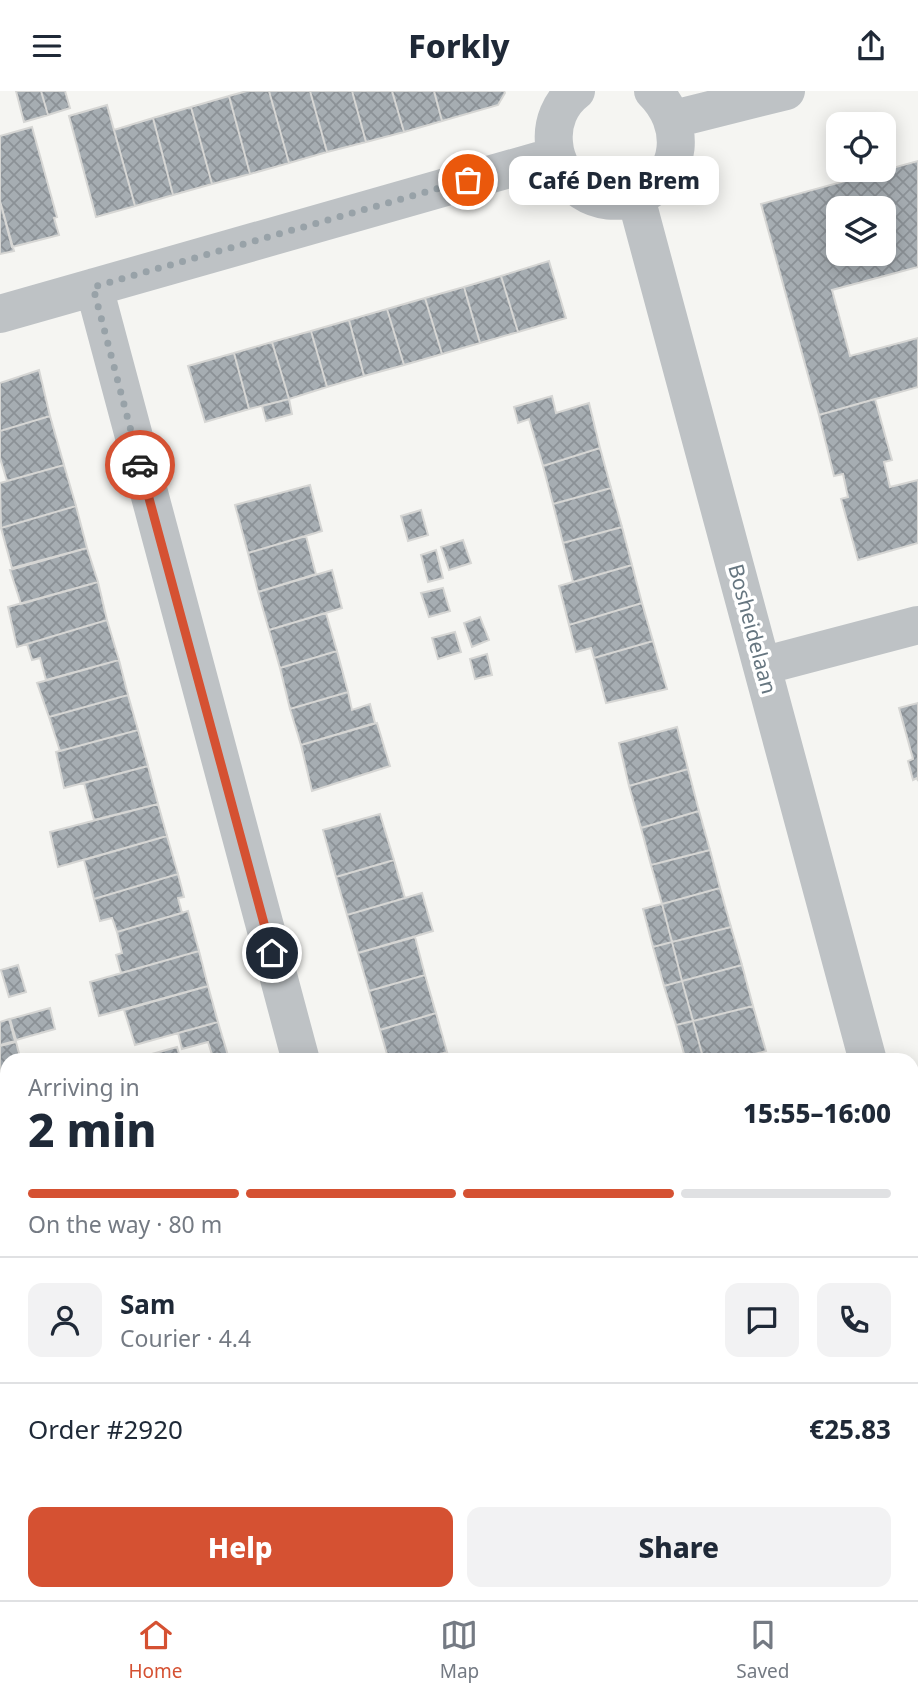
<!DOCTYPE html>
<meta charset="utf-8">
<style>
:root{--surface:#fff;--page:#f2f2f3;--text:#1f2937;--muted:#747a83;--line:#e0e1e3;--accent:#d55132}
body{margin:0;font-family:"Noto Sans",sans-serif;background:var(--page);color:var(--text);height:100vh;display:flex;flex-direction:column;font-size:26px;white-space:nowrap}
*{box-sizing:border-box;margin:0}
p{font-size:23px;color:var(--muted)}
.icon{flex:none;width:38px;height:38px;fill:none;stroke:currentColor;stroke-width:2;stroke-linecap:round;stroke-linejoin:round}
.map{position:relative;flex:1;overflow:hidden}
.details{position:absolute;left:0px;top:962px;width:919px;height:548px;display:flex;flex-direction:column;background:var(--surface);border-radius:21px 21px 0 0;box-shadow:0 4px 18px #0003}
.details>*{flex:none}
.controls{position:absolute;left:826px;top:21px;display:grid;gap:14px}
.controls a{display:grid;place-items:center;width:70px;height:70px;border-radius:14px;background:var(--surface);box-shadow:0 4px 18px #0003;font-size:35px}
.pin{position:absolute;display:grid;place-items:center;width:60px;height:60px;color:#fff;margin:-30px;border:4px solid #fff;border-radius:50%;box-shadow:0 2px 7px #0007}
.courier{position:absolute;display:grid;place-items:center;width:70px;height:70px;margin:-35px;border:5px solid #d55132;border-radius:50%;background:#fff;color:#222;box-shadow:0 2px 9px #0007}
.bubble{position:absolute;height:49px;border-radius:14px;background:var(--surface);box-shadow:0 4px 18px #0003;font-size:23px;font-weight:800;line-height:49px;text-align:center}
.summary em{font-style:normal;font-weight:800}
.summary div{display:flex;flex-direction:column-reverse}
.summary{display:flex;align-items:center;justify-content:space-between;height:119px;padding:0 28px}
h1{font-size:46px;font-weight:800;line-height:52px}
.bar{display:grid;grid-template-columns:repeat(4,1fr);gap:10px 7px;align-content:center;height:84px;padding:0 28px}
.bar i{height:9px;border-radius:5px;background:var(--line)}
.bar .current{background:var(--accent)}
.bar p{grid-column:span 4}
.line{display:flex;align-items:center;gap:18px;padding:0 28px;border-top:2px solid var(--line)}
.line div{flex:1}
.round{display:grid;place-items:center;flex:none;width:74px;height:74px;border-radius:14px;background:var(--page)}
.primary-button{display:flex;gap:14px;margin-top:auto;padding:14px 28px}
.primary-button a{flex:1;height:80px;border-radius:14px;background:var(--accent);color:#fff;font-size:28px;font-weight:800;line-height:80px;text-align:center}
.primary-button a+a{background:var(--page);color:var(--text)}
header{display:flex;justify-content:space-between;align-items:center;height:91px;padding:0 28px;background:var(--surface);font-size:32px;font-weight:800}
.tabs{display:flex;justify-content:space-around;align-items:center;height:98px;border-top:2px solid var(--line);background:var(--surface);font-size:19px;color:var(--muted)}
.tabs a{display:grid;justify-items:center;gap:4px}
.tabs .current{color:var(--accent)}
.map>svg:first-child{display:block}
.building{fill:url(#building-cross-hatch);stroke:#d6d6d4;stroke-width:2;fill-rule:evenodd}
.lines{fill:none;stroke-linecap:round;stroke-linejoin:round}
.street{stroke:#bec2c5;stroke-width:38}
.done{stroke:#98a2a8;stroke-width:7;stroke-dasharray:0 12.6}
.route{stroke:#d55132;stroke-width:9}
.labels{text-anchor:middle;stroke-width:7;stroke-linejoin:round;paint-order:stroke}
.street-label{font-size:21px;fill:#667680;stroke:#fff}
</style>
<header><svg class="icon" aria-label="menu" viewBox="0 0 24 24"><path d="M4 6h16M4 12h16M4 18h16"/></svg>Forkly<svg class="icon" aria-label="share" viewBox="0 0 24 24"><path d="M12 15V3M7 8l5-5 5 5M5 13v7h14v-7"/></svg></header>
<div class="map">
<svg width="918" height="1509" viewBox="0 0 918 1509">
<defs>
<pattern id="building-cross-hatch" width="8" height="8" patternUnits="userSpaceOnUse" patternTransform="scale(1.75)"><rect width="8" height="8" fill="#a6adb2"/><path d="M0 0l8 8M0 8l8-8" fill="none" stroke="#8b9196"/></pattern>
</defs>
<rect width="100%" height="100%" fill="#f5f5f2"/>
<!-- building -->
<path class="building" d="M16,0H41L48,24L24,31Z
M41,0H65L70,17L48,24Z
M247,0H269L289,72L250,83L229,5Z
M269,0H310L327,61L289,72Z
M310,0H352L366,51L327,61Z
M352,0H392L404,41L366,51Z
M392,0H434L442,30L404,41Z
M434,0H504L505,2L498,14L442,30Z
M229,5L250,83L212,93L191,16Z
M107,14L135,115L96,126L69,25Z
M191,16L212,93L173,104L153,27Z
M153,27L173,104L135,115L114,39Z
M32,36L57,126L54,127L59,144L12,156L0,110V45Z
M918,70V176L832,199L850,265L918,247V296L819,324L761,113ZM838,117H884V163H838Z
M0,110L14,160L0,163Z
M549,170L566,227L518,241L501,185Z
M501,185L518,241L480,252L464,196Z
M464,196L480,252L442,263L425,207Z
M425,207L442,263L404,274L387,218Z
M387,218L404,274L364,285L349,229Z
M349,229L364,285L327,296L311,240Z
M311,240L327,296L289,308L272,251Z
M272,251L289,308L249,318L234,262Z
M234,262L249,318L205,331L188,275Z
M39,279L50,325L0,340V292Z
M552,305L556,322L589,312L600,357L543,375L529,328L518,332L514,316Z
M289,308L292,323L266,330L262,315Z
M875,308L892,369L884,371L890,396L918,389V452L858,469L841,408L848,406L843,383L834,385L819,324Z
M50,325L64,374L7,390L0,367V340Z
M600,357L611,397L553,413L543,375Z
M64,374L76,415L1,437L0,392Z
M310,394L322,440L248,462L235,414Z
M611,397L622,436L563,452L553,413Z
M76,415L87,457L12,477L1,437Z
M421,419L428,444L408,450L401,425Z
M622,436L632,474L573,491L563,452Z
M306,445L316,483L258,501L248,462Z
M463,449L471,472L449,479L441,456Z
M87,457L98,491L21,513L10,479Z
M436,459L443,487L428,491L421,464Z
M632,474L642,512L569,534L559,495Z
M332,479L342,517L269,539L258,501Z
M98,491L107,529L17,556L8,516Z
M443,497L450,520L429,526L421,502Z
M642,512L653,550L594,567L591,557L576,561L569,534Z
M326,522L337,560L280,577L269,539Z
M480,526L489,549L472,556L464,532Z
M107,529L119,569L46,589L40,567L32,569L27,553Z
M455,541L461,561L438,568L432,547Z
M653,550L667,598L606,612L594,567Z
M337,560L348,601L290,618L280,577Z
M487,563L492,584L475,588L470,568Z
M119,569L128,604L49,626L37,592Z
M348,601L352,619L370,613L375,632L301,654L290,618Z
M128,604L138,639L60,660L49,626Z
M918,612V690L917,687L913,689L908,670L913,668L899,617Z
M377,632L390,675L312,700L301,654Z
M677,636L688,678L629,695L619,652Z
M138,639L148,675L64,697L56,661Z
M148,675L158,713L94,729L84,692Z
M688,678L699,720L641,737L629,695Z
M158,713L167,745L58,776L50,741Z
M699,720L710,759L651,774L641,737Z
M380,723L394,769L336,786L323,739Z
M167,745L178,783L94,808L84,769Z
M710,759L720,797L662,813L651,774Z
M394,769L405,807L347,824L336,786Z
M178,783L184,806L178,807L182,822L117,841L112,827L100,830L94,808Z
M720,797L731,836L672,851L662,813Z
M422,802L433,840L358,862L347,824Z
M662,813L672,851L653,856L643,818Z
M188,820L199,860L121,882L116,864L122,862L117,841Z
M731,836L742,874L682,890L672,851Z
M415,846L425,884L369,900L358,862Z
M672,851L682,890L664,895L653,856Z
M199,860L208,895L99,925L90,891Z
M18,874L26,901L9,906L1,879Z
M742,874L753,915L693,930L682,890Z
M425,884L436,922L380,939L369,900Z
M682,890L693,930L676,934L664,895Z
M208,895L218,931L135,954L124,919Z
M753,915L766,960L729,970H704L693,930Z
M50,917L55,938L16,949L10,928Z
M436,922L447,961L419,970H389L380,939Z
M9,928L15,950L0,954V931Z
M693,930L704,970H686L676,934Z
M218,931L229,968L214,970L208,951L182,958L178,942Z
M16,951L21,970H7V992L0,994V955Z
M177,956L181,970H142L141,966Z
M447,961L450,970H419Z
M7,1175V1207L0,1209V1177Z
M0,1377H3L7,1398V1487L0,1488Z
M918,1472V1490L912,1491V1473Z
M212,1503H230L231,1509H213Z
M230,1503H246L247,1509H231Z
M356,1503H390L391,1509H357Z
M390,1503H409L410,1509H391Z
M877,1503H907L909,1509H846Z"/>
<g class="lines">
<!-- street -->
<path class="street" d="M576,0C560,12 552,32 554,52C557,92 598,122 638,105C685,86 686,32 653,0
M674,28L786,0
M636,107L868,970
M94,196L301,970
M0,223L555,65
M762,575L918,534
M912,1162L918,1161
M912,1211L918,1243
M0,1331L7,1330"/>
</g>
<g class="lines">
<!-- done -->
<path class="done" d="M140,374L93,196L468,89"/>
<!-- route -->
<path class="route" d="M140,374L272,862"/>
</g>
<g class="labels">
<!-- street labels -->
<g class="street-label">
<text transform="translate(752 538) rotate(75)" y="7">Bosheidelaan</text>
</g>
</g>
</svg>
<div class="controls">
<a><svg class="icon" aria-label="locate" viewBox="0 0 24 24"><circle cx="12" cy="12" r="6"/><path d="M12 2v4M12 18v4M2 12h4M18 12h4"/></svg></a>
<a><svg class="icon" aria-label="layers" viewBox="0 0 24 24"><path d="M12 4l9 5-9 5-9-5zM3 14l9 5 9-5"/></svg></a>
</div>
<div class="pin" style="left:468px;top:89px;background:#ea580c"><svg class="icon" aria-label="bag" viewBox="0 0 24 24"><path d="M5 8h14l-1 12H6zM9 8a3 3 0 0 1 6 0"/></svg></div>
<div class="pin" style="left:272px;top:862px;background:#1f2937"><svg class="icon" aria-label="home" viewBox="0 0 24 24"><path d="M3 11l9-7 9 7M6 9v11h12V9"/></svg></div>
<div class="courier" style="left:140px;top:374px"><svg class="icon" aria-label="car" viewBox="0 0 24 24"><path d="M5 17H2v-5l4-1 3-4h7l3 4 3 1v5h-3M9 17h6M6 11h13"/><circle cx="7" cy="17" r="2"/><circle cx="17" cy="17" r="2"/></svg></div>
<div class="bubble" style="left:509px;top:65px;width:210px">Café Den Brem</div>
<section class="details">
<div class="summary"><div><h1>2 min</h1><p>Arriving in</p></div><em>15:55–16:00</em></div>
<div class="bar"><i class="current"></i><i class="current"></i><i class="current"></i><i></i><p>On the way · 80 m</p></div>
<div class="line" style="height:126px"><a class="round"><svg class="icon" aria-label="person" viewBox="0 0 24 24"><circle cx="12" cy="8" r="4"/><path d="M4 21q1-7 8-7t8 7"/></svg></a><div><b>Sam</b><p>Courier · 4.4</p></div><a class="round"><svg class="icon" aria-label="chat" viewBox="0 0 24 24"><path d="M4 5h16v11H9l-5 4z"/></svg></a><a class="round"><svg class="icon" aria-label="phone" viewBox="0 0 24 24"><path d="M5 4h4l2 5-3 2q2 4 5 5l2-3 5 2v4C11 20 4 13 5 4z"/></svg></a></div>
<div class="line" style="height:91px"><div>Order #2920</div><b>€25.83</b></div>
<div class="primary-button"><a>Help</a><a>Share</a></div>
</section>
</div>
<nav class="tabs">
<a class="current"><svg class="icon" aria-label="home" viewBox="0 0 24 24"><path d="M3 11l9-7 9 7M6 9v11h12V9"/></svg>Home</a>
<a><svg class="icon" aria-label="map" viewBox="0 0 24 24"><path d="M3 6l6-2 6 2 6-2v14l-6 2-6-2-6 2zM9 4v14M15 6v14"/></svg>Map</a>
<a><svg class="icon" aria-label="saved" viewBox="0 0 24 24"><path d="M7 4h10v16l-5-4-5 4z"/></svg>Saved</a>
</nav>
